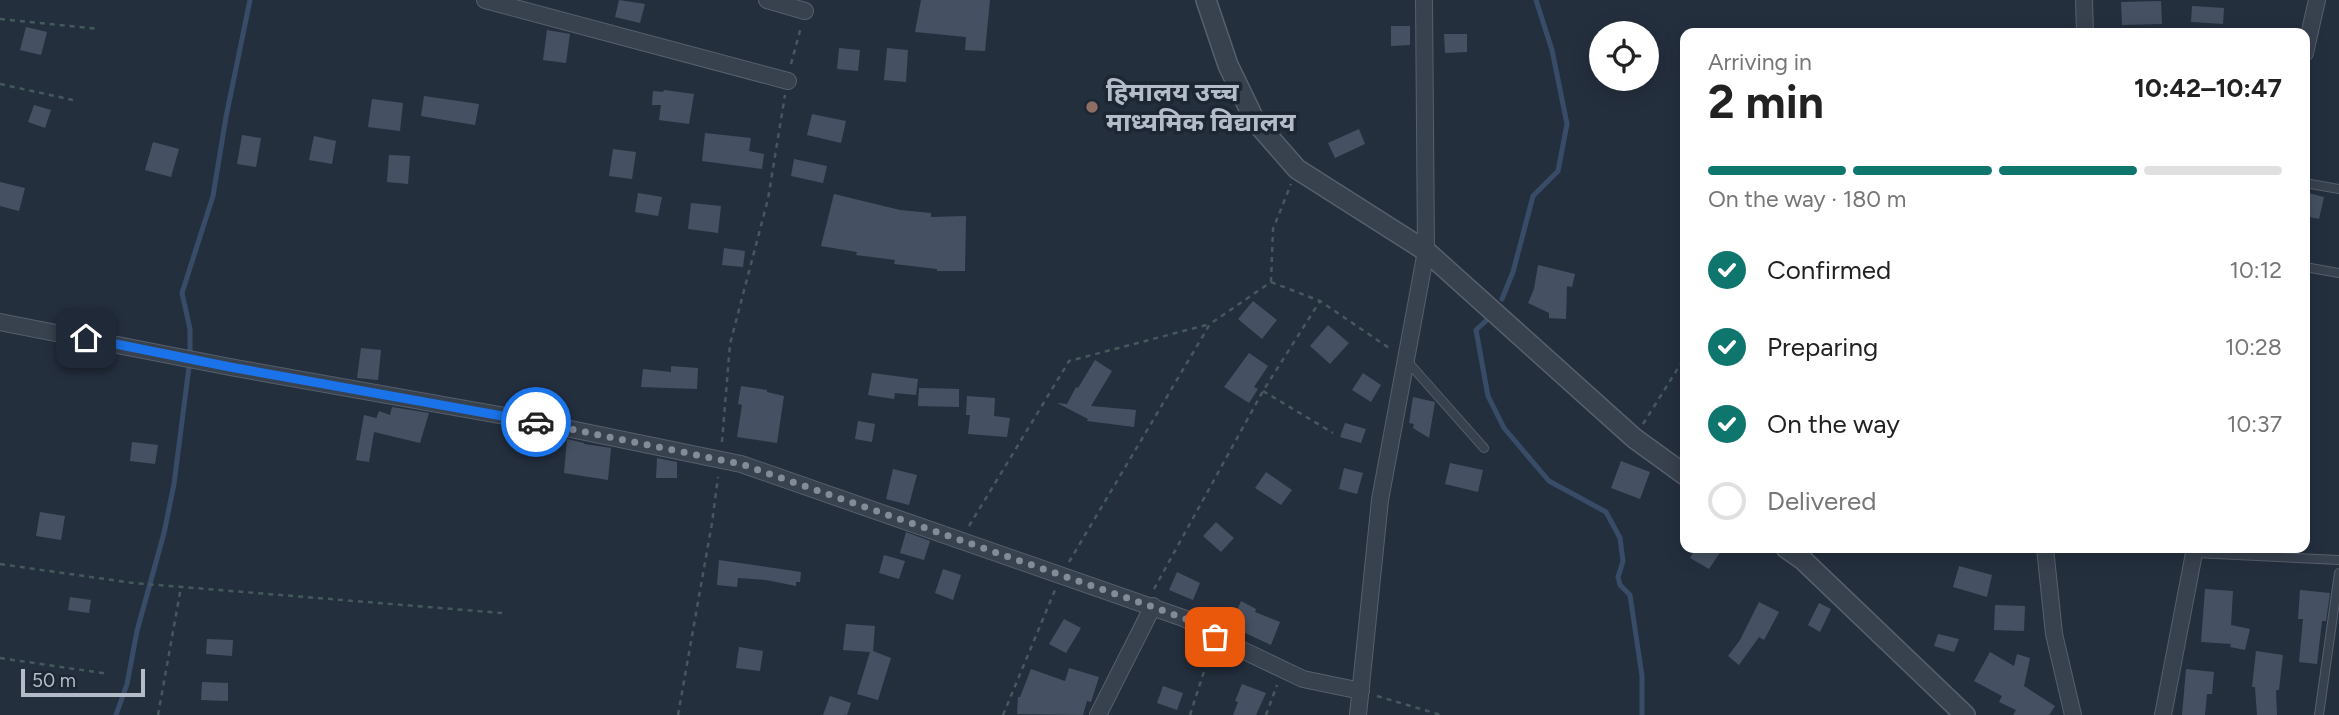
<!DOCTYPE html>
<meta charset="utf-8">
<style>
:root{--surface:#fff;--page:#f6f6f6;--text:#222;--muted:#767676;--line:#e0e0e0;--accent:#0f766e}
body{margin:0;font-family:Figtree,"Noto Sans Devanagari",sans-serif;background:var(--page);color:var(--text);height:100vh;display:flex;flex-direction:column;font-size:26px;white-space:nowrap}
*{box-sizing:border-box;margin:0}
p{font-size:23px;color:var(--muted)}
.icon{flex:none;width:38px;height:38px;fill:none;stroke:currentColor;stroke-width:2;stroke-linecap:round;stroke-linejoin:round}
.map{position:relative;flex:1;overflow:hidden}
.sheet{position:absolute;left:1680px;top:28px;width:630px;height:525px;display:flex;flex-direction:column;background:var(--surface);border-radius:14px;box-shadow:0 4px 18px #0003}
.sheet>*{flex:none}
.buttons{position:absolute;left:1589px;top:21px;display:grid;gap:14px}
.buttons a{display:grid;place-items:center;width:70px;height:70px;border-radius:50%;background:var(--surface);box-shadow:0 4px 18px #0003;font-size:35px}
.scale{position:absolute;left:21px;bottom:18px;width:124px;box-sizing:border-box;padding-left:7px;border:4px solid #b4bcc9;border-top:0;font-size:19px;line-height:24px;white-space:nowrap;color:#b4bcc9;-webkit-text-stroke:5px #1d2633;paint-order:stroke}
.pin{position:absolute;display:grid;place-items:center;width:60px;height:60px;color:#fff;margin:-30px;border-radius:14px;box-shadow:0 4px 10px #0006}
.courier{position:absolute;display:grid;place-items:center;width:70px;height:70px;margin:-35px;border:5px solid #1a73e8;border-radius:50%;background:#fff;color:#222;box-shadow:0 2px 9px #0007}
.headline em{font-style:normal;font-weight:700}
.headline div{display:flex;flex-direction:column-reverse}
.headline{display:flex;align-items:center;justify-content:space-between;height:119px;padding:0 28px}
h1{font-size:46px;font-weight:700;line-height:52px}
.bar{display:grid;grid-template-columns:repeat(4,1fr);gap:10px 7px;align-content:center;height:84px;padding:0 28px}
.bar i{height:9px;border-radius:5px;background:var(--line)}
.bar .current{background:var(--accent)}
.bar p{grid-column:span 4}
ol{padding:0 28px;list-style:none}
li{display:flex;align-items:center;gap:21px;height:77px}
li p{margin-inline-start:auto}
li .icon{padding:7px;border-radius:50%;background:var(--accent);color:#fff;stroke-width:4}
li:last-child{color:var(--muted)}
li i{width:38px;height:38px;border:4px solid var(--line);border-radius:50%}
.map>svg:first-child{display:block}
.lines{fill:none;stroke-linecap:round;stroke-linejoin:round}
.stream{stroke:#394c67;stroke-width:5}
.building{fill:#455162}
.service-casing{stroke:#565f6c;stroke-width:10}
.minor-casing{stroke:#565f6c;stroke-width:18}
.tertiary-casing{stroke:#565f6c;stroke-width:22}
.path{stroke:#44595c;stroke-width:2.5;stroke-dasharray:5 5;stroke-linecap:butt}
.service{stroke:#38414e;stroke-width:8}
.minor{stroke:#38414e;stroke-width:16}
.tertiary{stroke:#38414e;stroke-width:19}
.done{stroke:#828b98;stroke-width:7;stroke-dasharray:0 12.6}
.route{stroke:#1a73e8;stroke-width:9}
.education-dot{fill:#8d6e63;stroke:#1d2633;stroke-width:2.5}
.labels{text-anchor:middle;stroke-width:7;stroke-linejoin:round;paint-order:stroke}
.poi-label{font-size:26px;font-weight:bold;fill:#b4bcc9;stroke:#1d2633;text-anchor:start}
</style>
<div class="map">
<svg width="2339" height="715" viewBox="0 0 2339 715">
<rect width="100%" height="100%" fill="#242f3e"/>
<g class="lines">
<!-- stream -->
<path class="stream" d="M1502,299L1513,272L1533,196L1558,171L1567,124L1552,50L1536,0
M1488,319L1476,330L1488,396L1504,428L1549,481L1606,512L1620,538L1623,561L1618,577L1620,585L1630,595L1642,676V715
M116,715L127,684L137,631L164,533L174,484L190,359V329L182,293L213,196L226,117L250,0"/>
</g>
<!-- building -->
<path class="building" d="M619,0L645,4L640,23L615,17Z
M921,0H990L985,51L965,50L966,37L915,32Z
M2161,1L2162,24L2122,25L2121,2Z
M2192,6L2224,8L2223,24L2191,22Z
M1391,26H1410V45L1391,46Z
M26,27L47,32L41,55L20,50Z
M547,30L570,34L566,63L543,60Z
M1444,34H1467V52L1445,53Z
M839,48L860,50L858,71L837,69Z
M887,48L908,50L906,82L884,80Z
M664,90L694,94L689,124L659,120L661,105H652L653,91L663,92Z
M424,96L479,104L475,125L421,116Z
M372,99L403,103L400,131L368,127Z
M34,105L51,110L45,128L28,122Z
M812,114L846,121L841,143L807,135Z
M1359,129L1365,144L1335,158L1328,143Z
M705,133L751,138L749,151L764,154L762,169L702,161Z
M242,135L261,138L256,167L237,164Z
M314,136L336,141L332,164L309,160Z
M153,142L179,149L171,177L145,170Z
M613,149L636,152L632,179L609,176Z
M389,155L410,156L408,184L387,182Z
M794,159L827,166L823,183L791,176Z
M0,182L25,188L19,211L0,206Z
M2305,192L2324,197L2319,219L2305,216Z
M638,193L662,197L658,216L635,212Z
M834,194L900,210L931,213V217L966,216L965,271H937V269L894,264L895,260L856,255L857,252L821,246Z
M691,203L721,206L718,233L688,229Z
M724,248L745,251L743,267L722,265Z
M1538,265L1575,274L1572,287L1567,286L1566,319L1549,318V313L1528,303L1534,289Z
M1253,301L1277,320L1262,339L1238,319Z
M1328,325L1349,343L1330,364L1310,346Z
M361,348L381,350L378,380L357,378Z
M1249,353L1268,366L1254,387L1258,389L1249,403L1224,387Z
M1095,360L1112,371L1091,406L1136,410L1134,427L1087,421L1088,419L1057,403L1067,404L1076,387L1078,388Z
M671,366L698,368L697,389L641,387L643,369L671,372Z
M872,373L918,379L916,395L895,393L894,399L868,395Z
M1363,373L1381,385L1371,402L1352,390Z
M741,386L767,390V392L784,396L777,443L737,437L742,405L738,404Z
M919,388L959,389V407L918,406Z
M967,396L995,398L994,416L1010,418L1007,437L968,434L970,415H966Z
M1413,397L1435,402L1429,438L1413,428L1414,424L1409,423Z
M392,407L429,413L420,443L374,432L369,462L356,460L364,415L376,418V419L379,411L390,415Z
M858,421L875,424L872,442L855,439Z
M1345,423L1366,429L1361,443L1340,437Z
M567,439L584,443V444L611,448L608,480L564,473Z
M132,442L158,445L155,464L130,461Z
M657,458L677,462V478H656Z
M1621,461L1650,472L1640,499L1611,488Z
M1450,463L1483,470L1478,492L1445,484Z
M1344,468L1363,473L1357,494L1339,489Z
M893,469L917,475L909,505L886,499Z
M1266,472L1292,490L1281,505L1255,488Z
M40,512L65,516L61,540L36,536Z
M1216,522L1234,538L1221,552L1203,536Z
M906,532L930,541L924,560L900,553Z
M1696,548H1723L1709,569L1690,558Z
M884,555L905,561L899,579L879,573Z
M719,560L801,572L800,582H796V586L766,580L738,578L737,587L717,585Z
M1959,566L1992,575L1987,597L1953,587Z
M943,569L961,575L953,600L935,593Z
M1177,572L1200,583L1193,600L1169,590Z
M2205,589L2233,591L2231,625L2250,629L2245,650L2230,647L2231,644L2201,642Z
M2300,590L2330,593L2326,621H2322L2317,664L2299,662L2303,619H2298Z
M70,597L91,600L89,613L68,610Z
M1241,601L1256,609L1255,612L1280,622L1271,645L1230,626Z
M1759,602L1779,612L1764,640L1759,637L1739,665L1728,656L1740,640Z
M1819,603L1831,609L1820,632L1808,625Z
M1995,605L2025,606L2024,631L1994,630Z
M1064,619L1081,628L1066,653L1049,644Z
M846,624L875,626L873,651L891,658L878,700L857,694L870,652L843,650Z
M1938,634L1959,639L1954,652L1934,646Z
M207,639L233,640L232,656L206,654Z
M739,647L763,651L760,671L736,668Z
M2256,651L2283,655L2279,690H2276L2277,715H2257L2255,687H2252Z
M1990,652L2014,666L2017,654L2030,658L2024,686L2055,706L2049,715H2013L2016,710L1999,702L2002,696L1974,681Z
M1069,668L1099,677L1091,702L1087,701L1083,715L1017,714L1018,697H1020L1031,669L1065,681Z
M2186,669L2214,672L2212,694H2207L2205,715H2182Z
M202,682L228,683V701L201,700Z
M1242,684L1266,693L1256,715H1233L1238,702L1235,701Z
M1163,686L1183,693L1177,710L1157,703Z
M830,696L851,703L847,715H823Z"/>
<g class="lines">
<defs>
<path id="service" d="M2305,183L2339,189
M2305,267L2339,273
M1407,361L1484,448
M2195,553L2339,560
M2319,715L2339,573"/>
<path id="minor" d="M485,0L788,81
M767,0L805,11
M2084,0L2085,33
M2305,53L2317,0
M0,322L230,367L522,419L741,464L1186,619L1215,637L1303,679L1361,691
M2045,548L2054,634L2073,715
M1098,715L1153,606
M1358,715L1380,500L1426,251L1424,0
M2163,715L2195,548"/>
<path id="tertiary" d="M1206,0L1228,65L1255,121L1297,169L1426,251L1634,438L1685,475
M1786,548L1803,560L1965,715"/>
</defs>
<!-- service casing -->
<use href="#service" class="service-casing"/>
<!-- minor casing -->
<use href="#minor" class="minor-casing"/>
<!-- tertiary casing -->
<use href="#tertiary" class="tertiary-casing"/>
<!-- path -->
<path class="path" d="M0,19L99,29
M791,64L801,27
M0,84L73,100
M1271,282L1320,301L1392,350
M1271,282L1273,229L1291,184
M1263,391L1333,433
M1643,424L1685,357
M722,442L730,344L768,199L785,95
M969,526L1069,361L1210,324
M1069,562L1210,324L1271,282
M0,564L133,583L502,613
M1154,589L1263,391L1320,301
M0,658L109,674
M1377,696L1441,715
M158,715L181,587
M678,715L712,523L718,477
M1003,715L1055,590
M1190,715L1210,653
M1266,715L1277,685"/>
<!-- service -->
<use href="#service" class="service"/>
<!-- minor -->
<use href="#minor" class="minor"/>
<!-- tertiary -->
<use href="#tertiary" class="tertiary"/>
</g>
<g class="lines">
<!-- done -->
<path class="done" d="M536,422L741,464L1153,607L1186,619L1215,637"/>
<!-- route -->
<path class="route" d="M86,338L230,367L536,422"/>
</g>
<!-- markers -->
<circle class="education-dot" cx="1092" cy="107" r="7"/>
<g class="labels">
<!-- poi labels -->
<g class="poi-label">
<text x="1106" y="101">हिमालय उच्च<tspan x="1106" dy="30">माध्यमिक विद्यालय</tspan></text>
</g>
</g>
</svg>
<div class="buttons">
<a><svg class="icon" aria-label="locate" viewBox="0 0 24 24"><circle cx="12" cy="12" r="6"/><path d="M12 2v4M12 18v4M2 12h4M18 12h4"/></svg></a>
</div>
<div class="scale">50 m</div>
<div class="pin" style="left:1215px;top:637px;background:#ea580c"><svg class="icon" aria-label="bag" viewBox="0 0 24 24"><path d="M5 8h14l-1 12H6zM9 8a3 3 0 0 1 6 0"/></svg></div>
<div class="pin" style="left:86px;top:338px;background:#1f2937"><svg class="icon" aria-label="home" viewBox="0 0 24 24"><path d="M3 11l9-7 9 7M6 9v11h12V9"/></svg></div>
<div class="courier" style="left:536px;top:422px"><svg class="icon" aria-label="car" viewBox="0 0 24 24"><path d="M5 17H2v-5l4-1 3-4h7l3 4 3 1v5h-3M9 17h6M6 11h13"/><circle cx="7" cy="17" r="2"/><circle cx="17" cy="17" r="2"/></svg></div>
<section class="sheet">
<div class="headline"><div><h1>2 min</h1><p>Arriving in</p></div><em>10:42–10:47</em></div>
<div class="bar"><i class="current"></i><i class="current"></i><i class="current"></i><i></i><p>On the way · 180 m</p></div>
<ol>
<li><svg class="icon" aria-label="check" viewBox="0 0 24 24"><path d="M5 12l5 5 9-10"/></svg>Confirmed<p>10:12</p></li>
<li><svg class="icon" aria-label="check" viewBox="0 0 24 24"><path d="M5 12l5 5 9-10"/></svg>Preparing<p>10:28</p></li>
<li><svg class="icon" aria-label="check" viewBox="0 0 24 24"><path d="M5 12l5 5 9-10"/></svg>On the way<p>10:37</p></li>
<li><i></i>Delivered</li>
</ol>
</section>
</div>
